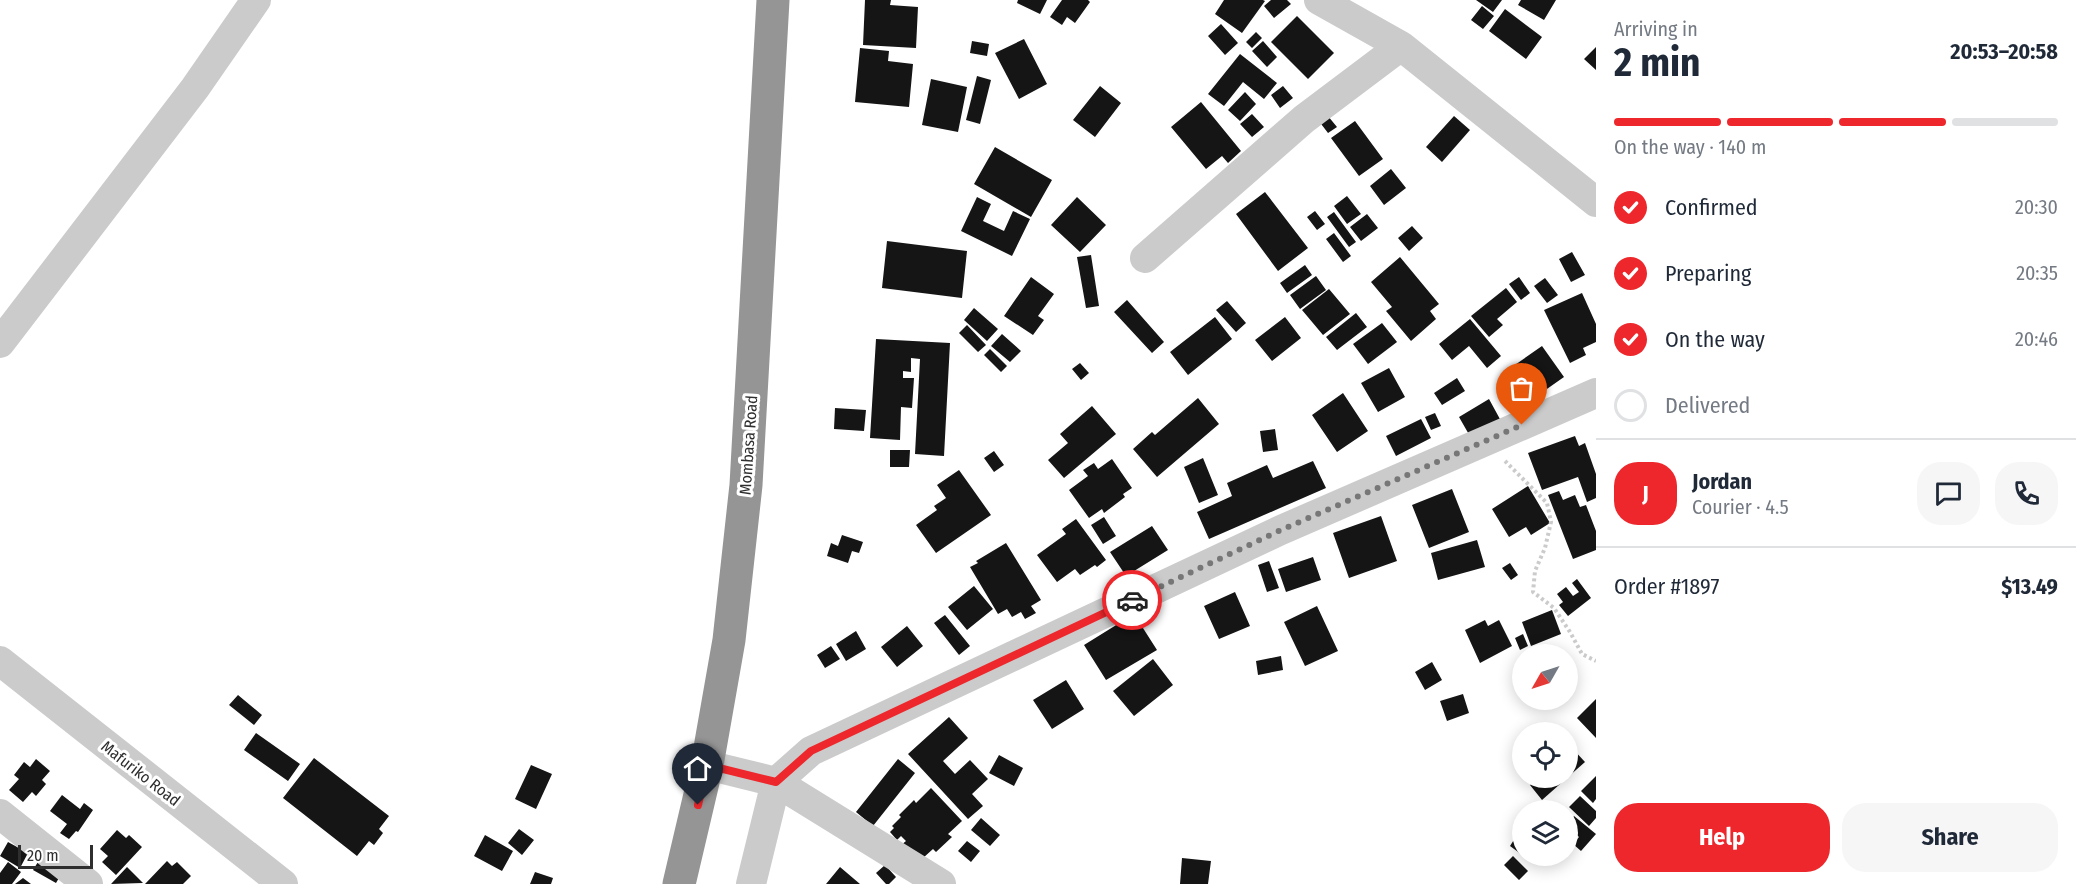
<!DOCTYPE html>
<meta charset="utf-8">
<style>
:root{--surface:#fff;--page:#f6f6f7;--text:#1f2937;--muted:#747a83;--line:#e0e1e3;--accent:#ed272b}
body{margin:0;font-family:"Fira Sans Condensed",sans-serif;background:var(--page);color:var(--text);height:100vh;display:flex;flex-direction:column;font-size:22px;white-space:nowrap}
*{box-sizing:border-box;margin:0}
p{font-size:20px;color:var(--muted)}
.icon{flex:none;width:33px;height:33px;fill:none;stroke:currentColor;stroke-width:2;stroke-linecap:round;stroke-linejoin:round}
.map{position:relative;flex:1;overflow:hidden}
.sheet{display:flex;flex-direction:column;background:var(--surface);width:480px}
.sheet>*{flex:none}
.needle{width:39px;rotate:231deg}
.controls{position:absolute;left:1512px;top:644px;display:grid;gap:12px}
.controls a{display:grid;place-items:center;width:66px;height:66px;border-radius:50%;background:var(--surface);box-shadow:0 3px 15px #0003;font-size:30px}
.scale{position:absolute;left:18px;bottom:15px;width:75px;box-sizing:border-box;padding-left:6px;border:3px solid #2e2e2e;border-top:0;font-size:16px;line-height:21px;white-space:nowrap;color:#2e2e2e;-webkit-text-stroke:4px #fff;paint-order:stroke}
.pin{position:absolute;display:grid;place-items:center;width:51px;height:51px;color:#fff;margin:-62px -26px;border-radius:50% 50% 50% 0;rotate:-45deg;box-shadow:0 0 6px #0007}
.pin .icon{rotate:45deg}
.courier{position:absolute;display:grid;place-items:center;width:60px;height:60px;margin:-30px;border:4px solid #ed272b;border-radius:50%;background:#fff;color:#222;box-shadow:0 2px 8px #0007}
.summary em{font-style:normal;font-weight:700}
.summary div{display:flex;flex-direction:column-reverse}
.summary{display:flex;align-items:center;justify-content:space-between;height:102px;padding:0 18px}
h1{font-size:39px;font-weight:700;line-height:45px}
.bar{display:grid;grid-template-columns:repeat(4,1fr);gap:9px 6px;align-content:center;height:72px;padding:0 18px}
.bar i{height:8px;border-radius:4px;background:var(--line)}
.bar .active{background:var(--accent)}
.bar p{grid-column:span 4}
.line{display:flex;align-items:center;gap:15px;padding:0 18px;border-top:2px solid var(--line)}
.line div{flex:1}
.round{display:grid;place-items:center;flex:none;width:63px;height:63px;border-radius:24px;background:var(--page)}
ol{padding:0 18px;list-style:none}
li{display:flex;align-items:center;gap:18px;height:66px}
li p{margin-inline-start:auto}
li .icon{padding:6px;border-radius:50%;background:var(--accent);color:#fff;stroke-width:4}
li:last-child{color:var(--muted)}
li i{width:33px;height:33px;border:3px solid var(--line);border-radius:50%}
.button{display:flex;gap:12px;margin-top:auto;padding:12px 18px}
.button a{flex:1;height:69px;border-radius:24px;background:var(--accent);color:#fff;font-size:24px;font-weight:700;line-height:69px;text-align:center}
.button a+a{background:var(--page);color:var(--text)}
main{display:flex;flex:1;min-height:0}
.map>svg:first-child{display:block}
.building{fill:#151515}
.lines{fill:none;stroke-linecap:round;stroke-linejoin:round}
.path{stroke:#cbcbcb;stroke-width:4;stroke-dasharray:3 3;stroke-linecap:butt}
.street{stroke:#cbcbcb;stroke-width:30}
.highway{stroke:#959595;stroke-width:33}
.done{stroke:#777;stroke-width:6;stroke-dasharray:0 10.8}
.route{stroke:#ed272b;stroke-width:8}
.labels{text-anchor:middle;stroke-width:6;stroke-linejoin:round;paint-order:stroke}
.street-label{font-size:16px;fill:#2e2e2e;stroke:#fff}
</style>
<main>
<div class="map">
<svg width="1596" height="884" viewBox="0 0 1596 884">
<rect width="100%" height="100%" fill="#fff"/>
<!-- building -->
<path class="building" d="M865,0H891L890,5L918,7L916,48L863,45Z
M1018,0H1047L1040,14L1017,3Z
M1062,0H1088L1090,2L1075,23L1067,17L1062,25L1050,17Z
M1224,0H1263L1265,1L1242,33L1215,14Z
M1271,0H1287L1291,4L1274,18L1264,6Z
M1476,0H1502L1493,12Z
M1521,0H1556L1544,20L1518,5Z
M1482,6L1494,16L1483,29L1471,20Z
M1505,9L1542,37L1526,59L1489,31Z
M1297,16L1334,53L1308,79L1271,42Z
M1221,24L1238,43L1225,55L1208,36Z
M1256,32L1262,38L1252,48L1246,42Z
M1024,39L1047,84L1019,99L995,53Z
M972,41L989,44L987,56L970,53Z
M1263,41L1277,57L1267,67L1252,51Z
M1596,47V70L1584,59Z
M860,48L889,51L888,61L913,64L909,107L855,102Z
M1240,54L1277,83L1264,99L1243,82L1224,106L1208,94Z
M977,76L991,80L980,124L966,120Z
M931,79L967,87L958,132L922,125Z
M1100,86L1121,103L1095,137L1073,120Z
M1283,86L1293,98L1280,108L1271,95Z
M1245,92L1256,104L1240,121L1228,110Z
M1201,102L1241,151L1228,163L1222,156L1206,169L1171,127Z
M1323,110L1337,127L1328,133L1315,116Z
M1252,114L1264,127L1252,137L1240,124Z
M1454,116L1470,130L1442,162L1426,147Z
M1355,121L1383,159L1359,176L1331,138Z
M995,147L1052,180L1031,217L974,184Z
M1391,169L1406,188L1384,205L1370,186Z
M1265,192L1308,248L1278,271L1236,214Z
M1347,196L1361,214L1347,224L1334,206Z
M977,197L991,204L983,221L1004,231L1013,211L1030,219L1012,256L961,231Z
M1077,197L1106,225L1080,252L1051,225Z
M1315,211L1325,224L1317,230L1307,217Z
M1334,212L1356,242L1349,247L1327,217Z
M1367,214L1378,228L1361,241L1350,227Z
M1412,226L1423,238L1409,251L1398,238Z
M1334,233L1351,256L1343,262L1326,239Z
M887,241L967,251L962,298L882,288Z
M1572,252L1585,275L1571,282L1559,259Z
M1091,255L1099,306L1086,308L1077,257Z
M1400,257L1439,304L1430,311L1436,319L1411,341L1386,311L1392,307L1371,282Z
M1305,265L1312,275L1287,293L1280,283Z
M1316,276L1326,290L1300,309L1290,295Z
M1031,277L1054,294L1038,316L1044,320L1033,335L1004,316Z
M1519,277L1530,293L1521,300L1509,284Z
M1545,278L1558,295L1547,303L1534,286Z
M1506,288L1517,302L1497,319L1503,325L1489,337L1471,316Z
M1329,289L1350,314L1323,335L1302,310Z
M1582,293L1596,324V342L1583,348L1586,355L1570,363L1544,310Z
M1127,300L1164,342L1152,353L1114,312Z
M1227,301L1246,323L1236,332L1216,310Z
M974,308L998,329L987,341L964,320Z
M1356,313L1367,327L1337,350L1326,337Z
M1215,317L1232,339L1188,375L1170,352Z
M1285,317L1301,338L1272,361L1255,340Z
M1470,319L1501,356L1487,368L1469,346L1452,360L1439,344Z
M1382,323L1397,342L1368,364L1353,344Z
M967,325L986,345L978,352L959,333Z
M1002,334L1021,351L1010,362L991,346Z
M876,339L950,343L944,456L915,454L920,359L911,358V372L903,371V378H914L912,408L901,407L900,440L870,438Z
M1542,346L1564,377L1534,398L1512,367Z
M990,349L1007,366L1001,372L984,355Z
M1080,363L1089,373L1081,380L1072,369Z
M1389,368L1405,397L1378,412L1361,383Z
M1457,378L1465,391L1442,405L1434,393Z
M1343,393L1368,431L1337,452L1312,415Z
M1198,398L1219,424L1157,477L1133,449L1152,432L1155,435Z
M1489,399L1501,421L1471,438L1459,417Z
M1092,406L1116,434L1064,478L1048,460L1068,443L1060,434Z
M835,408L866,410L864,431L834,429Z
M1435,413L1441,426L1431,430L1425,417Z
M1421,419L1431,438L1396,456L1386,436Z
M1275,429L1278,450L1263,452L1260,431Z
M1575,436L1579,446L1585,443L1596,474V498L1587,502L1578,477L1542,490L1528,453Z
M890,450H910L909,467H890Z
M994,451L1004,465L994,472L984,458Z
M1203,458L1218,495L1199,503L1184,467Z
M1112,459L1132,488L1123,494L1125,497L1104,513L1102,509L1089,518L1069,490L1088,476L1083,470L1094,463L1098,469Z
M1313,461L1326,488L1209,539L1197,512L1232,496L1227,483L1267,465L1273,478Z
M959,470L991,515L936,553L916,525L937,510L934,506L946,498L937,485Z
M1528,486L1550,523L1531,535L1526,527L1509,537L1492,509Z
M1452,489L1469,532L1429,548L1412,505Z
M1559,491L1563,500L1575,495L1580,507L1586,505L1596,531V550L1573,559L1548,495Z
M1381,516L1397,561L1349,578L1333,533Z
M1104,517L1116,536L1103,544L1091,525Z
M1076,519L1106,560L1097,567L1095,565L1080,575L1075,569L1057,582L1037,555L1066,534L1062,529Z
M1152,526L1168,550L1126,576L1110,552Z
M842,535L863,542L859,553L852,551L848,563L827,556L831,543L838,546Z
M1477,540L1485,567L1438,580L1431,553Z
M1006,543L1041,600L1031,606L1036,613L1025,619L1021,612L1012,617L1007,609L998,614L970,567L978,563L976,561Z
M1313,557L1321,580L1286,592L1278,569Z
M1269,561L1279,588L1267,592L1258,565Z
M1510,563L1518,575L1511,580L1502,568Z
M1577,579L1591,598L1568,616L1559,605L1563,602L1557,594L1566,587L1573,596L1579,592L1572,583Z
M974,586L993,609L967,630L948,607Z
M1235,592L1250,626L1219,639L1204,606Z
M1317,606L1338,651L1305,666L1284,622Z
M1552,610L1561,634L1531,646L1522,622Z
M1134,614L1157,650L1106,680L1084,645Z
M945,615L970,646L959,655L934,623Z
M1485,620L1488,626L1499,620L1512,646L1480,663L1465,630Z
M907,626L923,646L897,667L881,647Z
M856,631L866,649L846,661L836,644Z
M1523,634L1528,646L1520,650L1515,638Z
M831,646L840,659L825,668L817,655Z
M1281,656L1283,670L1258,675L1256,661Z
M1153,659L1173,685L1134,716L1113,691Z
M1432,662L1442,680L1425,690L1415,672Z
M1066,680L1084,709L1052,729L1033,700Z
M1463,694L1469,713L1447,721L1440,701Z
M238,695L262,715L254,725L229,705Z
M1596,699V738L1577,718Z
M949,717L968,738L943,761L955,774L970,760L988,779L972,794L983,806L968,819L908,754Z
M256,733L300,764L288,781L244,750Z
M1572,748L1585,762L1542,800L1530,785L1539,777H1568V752Z
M999,755L1023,768L1014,786L989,773Z
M314,758L389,816L379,829L383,833L374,845L369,841L357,856L283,798Z
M36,759L50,771L42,780L46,784L36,796L32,792L23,802L9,790L19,779L14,775L24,762L30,767Z
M898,759L915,773L873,826L856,812Z
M531,765L552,774L536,809L515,799Z
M1596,776V799L1593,803L1581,791Z
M931,788L962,821L948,834L952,837L936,852L933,849L923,858L900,846L906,841L901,836L897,840L890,832L894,828L892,826L901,817L899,815L914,800L916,803Z
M62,795L80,809L84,803L93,810L78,832L76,831L69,839L60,833L67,824L50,811Z
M1580,796L1596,811V818L1589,826L1569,807Z
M1574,816L1596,834L1581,851L1573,844L1579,837L1568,826V823Z
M981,818L1000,835L990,846L971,830Z
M519,829L534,840L522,855L508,843Z
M117,830L126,838L129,835L142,847L116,875L102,862L108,856L100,849Z
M485,835L513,851L502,871L474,856Z
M1517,835L1522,839V855H1539L1533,863L1510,846Z
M967,841L980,851L971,862L958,851Z
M8,842L28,853L20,868L0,856Z
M1513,856L1528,871L1519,880L1504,865Z
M41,857L63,871L56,883L33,870Z
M1182,858L1211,861L1208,884H1180Z
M167,861L172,866L177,862L191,876L183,884H145Z
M8,862L21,872L12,884H0V873Z
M885,865L896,877L889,884H886L876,873Z
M127,867L143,883L111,884Z
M840,867L860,884H826Z
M535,872L553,878L551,884H530Z
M23,878L31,884H15Z"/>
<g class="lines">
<!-- path -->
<path class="path" d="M1505,461L1547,503L1551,522L1545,548L1535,571L1533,592L1554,608L1570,632L1582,654L1596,661"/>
<!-- street -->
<path class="street" d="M1319,0L1401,46L1596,202
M1145,258L1304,119L1401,46
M0,343L195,88L256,0
M0,661L283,884
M707,765L776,782L811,751L1281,530L1596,393
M0,814L88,884
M751,884L776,782L941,884"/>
<!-- highway -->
<path class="highway" d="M679,884L707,765L729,640L746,485L773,0"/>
</g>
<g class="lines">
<!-- done -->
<path class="done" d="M1132,600L1281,530L1522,425"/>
<!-- route -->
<path class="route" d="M698,805L707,765L776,782L811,751L1132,600"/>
</g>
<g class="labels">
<!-- street labels -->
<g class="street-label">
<text transform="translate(748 445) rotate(-86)" y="6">Mombasa Road</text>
<text transform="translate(141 773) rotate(38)" y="6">Mafuriko Road</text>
</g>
</g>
</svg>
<div class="controls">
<a><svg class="needle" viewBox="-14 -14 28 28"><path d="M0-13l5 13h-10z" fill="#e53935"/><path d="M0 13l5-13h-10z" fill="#747a83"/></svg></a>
<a><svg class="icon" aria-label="locate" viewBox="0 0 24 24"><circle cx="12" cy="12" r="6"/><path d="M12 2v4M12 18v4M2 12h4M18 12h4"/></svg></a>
<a><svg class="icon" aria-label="layers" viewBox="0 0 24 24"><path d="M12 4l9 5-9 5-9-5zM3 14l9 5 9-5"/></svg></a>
</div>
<div class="scale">20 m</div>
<div class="pin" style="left:1522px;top:425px;background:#ea580c"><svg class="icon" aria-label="bag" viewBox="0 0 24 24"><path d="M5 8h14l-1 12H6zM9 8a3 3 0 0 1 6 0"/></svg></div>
<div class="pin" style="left:698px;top:805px;background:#1f2937"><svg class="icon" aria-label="home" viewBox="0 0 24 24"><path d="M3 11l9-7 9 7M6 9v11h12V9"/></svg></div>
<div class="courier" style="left:1132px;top:600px"><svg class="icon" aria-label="car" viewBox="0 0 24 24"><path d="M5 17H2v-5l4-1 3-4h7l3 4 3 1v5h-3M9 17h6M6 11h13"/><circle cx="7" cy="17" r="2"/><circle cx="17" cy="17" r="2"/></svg></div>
</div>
<section class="sheet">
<div class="summary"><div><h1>2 min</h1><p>Arriving in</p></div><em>20:53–20:58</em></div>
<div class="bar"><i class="active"></i><i class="active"></i><i class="active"></i><i></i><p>On the way · 140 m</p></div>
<ol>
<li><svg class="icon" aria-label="check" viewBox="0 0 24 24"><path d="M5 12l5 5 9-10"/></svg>Confirmed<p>20:30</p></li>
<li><svg class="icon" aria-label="check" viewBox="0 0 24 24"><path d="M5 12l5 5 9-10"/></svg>Preparing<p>20:35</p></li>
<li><svg class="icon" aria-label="check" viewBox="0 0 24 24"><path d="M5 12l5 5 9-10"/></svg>On the way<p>20:46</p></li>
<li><i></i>Delivered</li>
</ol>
<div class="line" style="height:108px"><b class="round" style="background:var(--accent);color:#fff">J</b><div><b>Jordan</b><p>Courier · 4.5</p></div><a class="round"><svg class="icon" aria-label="chat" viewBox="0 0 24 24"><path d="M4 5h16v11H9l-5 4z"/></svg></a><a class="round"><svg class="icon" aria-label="phone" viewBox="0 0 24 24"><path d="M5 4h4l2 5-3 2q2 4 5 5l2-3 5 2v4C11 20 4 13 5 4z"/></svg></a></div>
<div class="line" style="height:78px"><div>Order #1897</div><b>$13.49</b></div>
<div class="button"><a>Help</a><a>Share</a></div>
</section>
</main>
